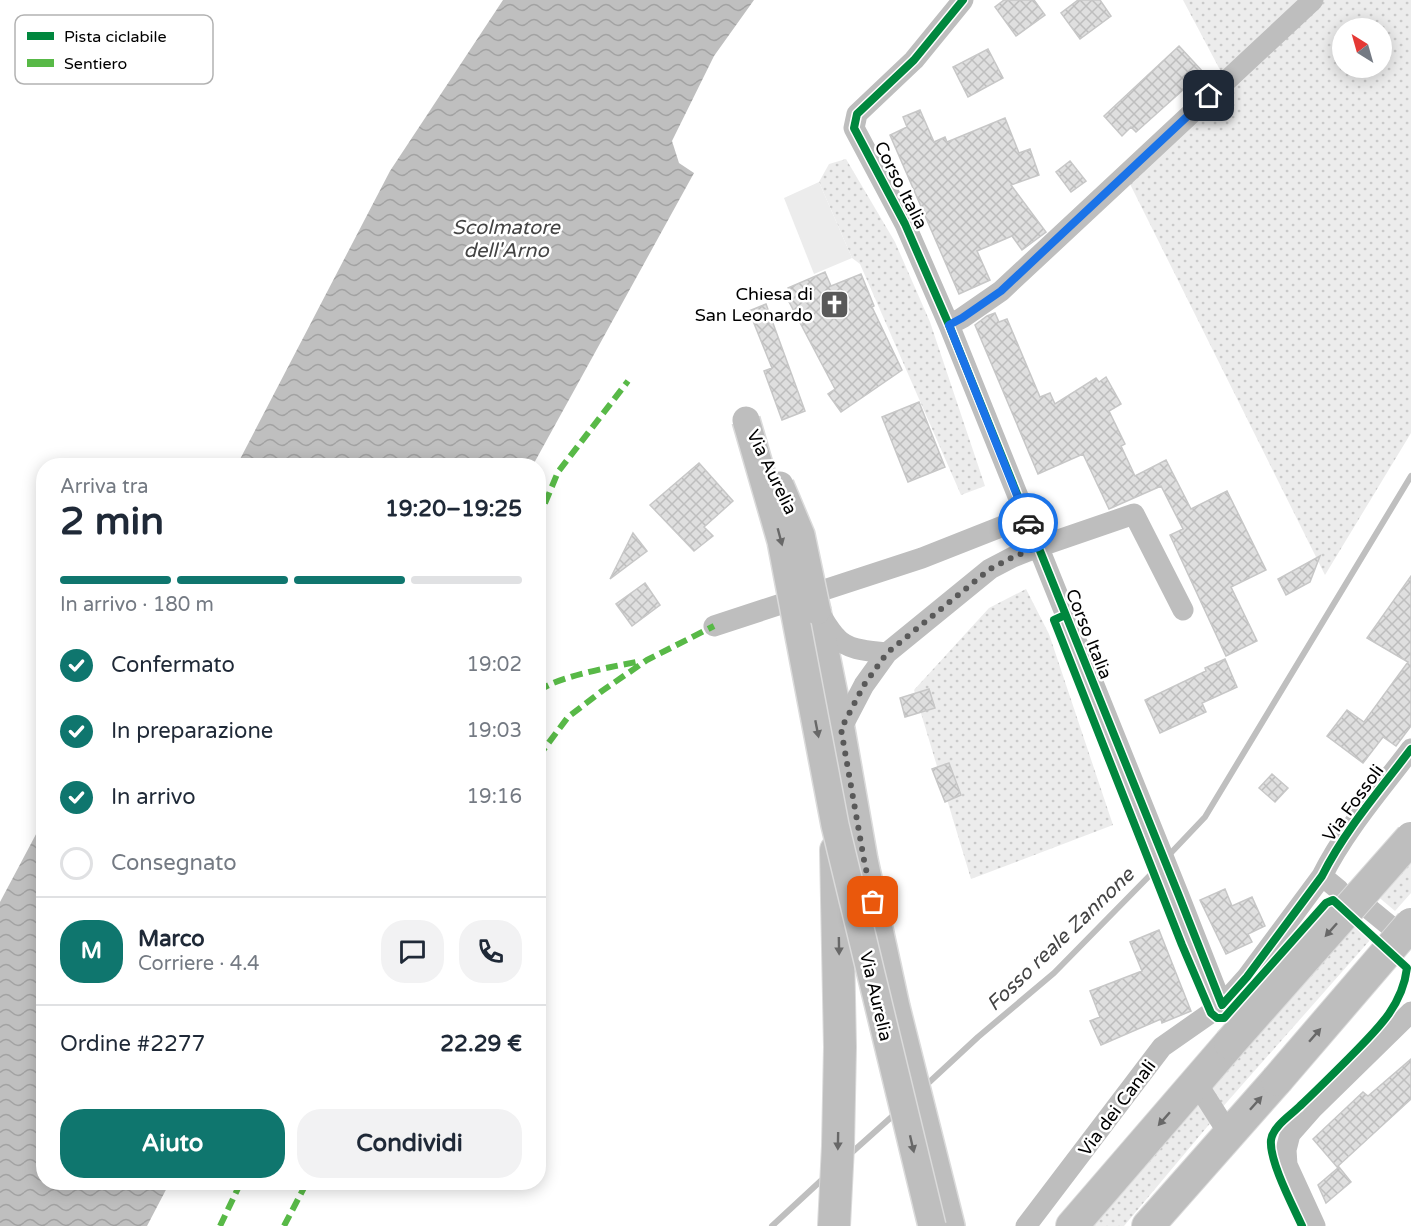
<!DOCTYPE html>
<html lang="it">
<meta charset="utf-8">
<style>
:root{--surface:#fff;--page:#f2f2f3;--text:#1f2937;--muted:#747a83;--line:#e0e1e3;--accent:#0f766e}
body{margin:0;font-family:"Varela Round",sans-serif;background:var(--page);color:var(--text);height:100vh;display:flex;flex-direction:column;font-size:22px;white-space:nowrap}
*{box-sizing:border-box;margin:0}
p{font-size:20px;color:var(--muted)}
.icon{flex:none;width:33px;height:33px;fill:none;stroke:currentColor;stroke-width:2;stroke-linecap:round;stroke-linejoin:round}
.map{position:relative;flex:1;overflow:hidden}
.side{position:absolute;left:36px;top:458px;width:510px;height:732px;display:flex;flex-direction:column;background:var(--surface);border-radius:24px;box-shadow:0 3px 15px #0003}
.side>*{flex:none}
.needle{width:39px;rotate:323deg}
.tools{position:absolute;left:1332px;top:18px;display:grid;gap:12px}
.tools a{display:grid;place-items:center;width:60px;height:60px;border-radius:50%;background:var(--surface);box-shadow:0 3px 15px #0003;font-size:30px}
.pin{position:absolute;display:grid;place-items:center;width:51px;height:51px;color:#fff;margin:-26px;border-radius:12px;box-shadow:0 3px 9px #0006}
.courier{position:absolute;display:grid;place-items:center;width:60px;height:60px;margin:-30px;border:4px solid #1a73e8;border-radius:50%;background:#fff;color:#222;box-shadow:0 2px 8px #0007}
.headline em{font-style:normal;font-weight:700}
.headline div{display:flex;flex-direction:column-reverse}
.headline{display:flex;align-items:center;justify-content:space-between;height:102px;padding:0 24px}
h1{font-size:39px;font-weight:700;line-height:45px}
.bar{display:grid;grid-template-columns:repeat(4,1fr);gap:9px 6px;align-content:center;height:72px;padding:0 24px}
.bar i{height:8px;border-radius:4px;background:var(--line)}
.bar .current{background:var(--accent)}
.bar p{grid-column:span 4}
.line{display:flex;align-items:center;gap:15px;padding:0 24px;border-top:2px solid var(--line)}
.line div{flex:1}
.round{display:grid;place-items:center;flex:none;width:63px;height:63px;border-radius:24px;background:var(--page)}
ol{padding:0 24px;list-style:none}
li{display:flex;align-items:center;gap:18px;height:66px}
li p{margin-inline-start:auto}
li .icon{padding:6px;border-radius:50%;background:var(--accent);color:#fff;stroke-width:4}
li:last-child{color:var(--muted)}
li i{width:33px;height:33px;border:3px solid var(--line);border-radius:50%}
.action{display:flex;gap:12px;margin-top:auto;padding:12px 24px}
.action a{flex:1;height:69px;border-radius:24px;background:var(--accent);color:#fff;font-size:24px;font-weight:700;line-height:69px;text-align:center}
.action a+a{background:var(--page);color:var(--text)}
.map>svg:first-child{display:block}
.grass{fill:url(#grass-dots);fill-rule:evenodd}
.garden{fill:#ececec}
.water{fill:url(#water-waves)}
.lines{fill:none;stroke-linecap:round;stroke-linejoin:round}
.stream{stroke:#bfbfbf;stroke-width:6}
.building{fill:url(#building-cross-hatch);stroke:#c7c7c7;stroke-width:1.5}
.major-casing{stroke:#dbdbdb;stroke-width:30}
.highway-casing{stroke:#dbdbdb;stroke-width:34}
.minor{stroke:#bebebe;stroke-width:21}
.major{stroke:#bebebe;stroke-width:27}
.highway{stroke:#bebebe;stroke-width:32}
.major-bridge-casing{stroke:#dbdbdb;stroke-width:30;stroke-linecap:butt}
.highway-bridge-casing{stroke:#dbdbdb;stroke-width:34;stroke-linecap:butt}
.major-bridge{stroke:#bebebe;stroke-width:27}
.highway-bridge{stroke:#bebebe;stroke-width:32}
.quiet{stroke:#58b947;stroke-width:6;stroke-dasharray:12 6;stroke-linecap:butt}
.cycleway-casing{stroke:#fff;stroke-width:11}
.cycleway{stroke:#00873e;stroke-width:8}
.oneway{fill:#686868}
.done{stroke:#595959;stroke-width:6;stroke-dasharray:0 10.8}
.route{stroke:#1a73e8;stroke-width:8}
.labels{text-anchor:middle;stroke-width:5;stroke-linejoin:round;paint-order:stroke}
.street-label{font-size:18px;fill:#000;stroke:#fff}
.poi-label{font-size:18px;fill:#000;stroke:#fff;text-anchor:end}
.water-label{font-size:20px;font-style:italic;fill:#444;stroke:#fff}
.key{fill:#fff;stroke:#b2b2b2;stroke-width:1.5}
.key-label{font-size:16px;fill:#000}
</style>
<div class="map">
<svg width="1411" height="1226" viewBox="0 0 1411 1226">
<defs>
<pattern id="grass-dots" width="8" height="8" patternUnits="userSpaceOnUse" patternTransform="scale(1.5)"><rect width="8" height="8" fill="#ececec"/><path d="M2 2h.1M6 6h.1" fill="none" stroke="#c9c9c9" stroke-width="1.8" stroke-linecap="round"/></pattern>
<pattern id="water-waves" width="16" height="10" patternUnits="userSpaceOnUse" patternTransform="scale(1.5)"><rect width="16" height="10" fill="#bfbfbf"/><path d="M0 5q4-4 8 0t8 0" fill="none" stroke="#a2a2a2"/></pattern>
<pattern id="building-cross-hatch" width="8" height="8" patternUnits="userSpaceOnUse" patternTransform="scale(1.5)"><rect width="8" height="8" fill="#dfdfdf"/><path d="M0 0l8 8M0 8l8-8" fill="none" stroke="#bebebe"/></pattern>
</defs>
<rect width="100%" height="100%" fill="#fff"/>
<!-- grass -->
<path class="grass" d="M1183,0H1411V433L1325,575L1128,180L1228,85ZM1342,28H1382V68H1342Z
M846,159L895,242L930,322L985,486L961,495L860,264L852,258L819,182L829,164Z
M1026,589L1049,634L1113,825L971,879L914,690L989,608Z
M1411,852V893L1395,911L1375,894Z
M1350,921L1371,939L1220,1110L1206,1088Z
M1198,1095L1212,1121L1124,1226H1088Z"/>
<!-- garden -->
<path class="garden" d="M819,182L852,258L814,274L784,198Z"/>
<!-- water -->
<path class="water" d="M503,0H754L714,56L672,141L679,163L694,173L533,465H237L390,171Z
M43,821L44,1182H170L147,1226H0V902Z"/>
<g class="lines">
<!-- stream -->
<path class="stream" d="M1168,856L1205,817L1411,476
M924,1087L978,1037L1054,973L1161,864
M849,1155L897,1112
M772,1226L826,1176"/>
</g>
<!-- building -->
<path class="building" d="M1004,0H1034L1045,15L1016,36L995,7Z
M1078,0H1100L1111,16L1080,39L1061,13Z
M1179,46L1203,72L1136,132L1131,127L1122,136L1104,116Z
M988,49L1003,78L968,97L953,67Z
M920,110L934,142L945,137L947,142L1005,118L1019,153L1030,149L1039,175L1011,185L1046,232L1022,250L1012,236L977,251L990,280L959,294L890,135L907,127L903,117Z
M1070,161L1086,181L1071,192L1056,172Z
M825,272L831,286L861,274L874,306L872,307L902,370L841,412L828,394L835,389L786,296L790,294L788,288Z
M766,304L805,411L782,420L764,371L772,368L749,311Z
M995,313L999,322L1007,319L1040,397L1050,393L1055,404L1096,378L1099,382L1106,377L1121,404L1109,411L1125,444L1121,446L1135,476L1166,460L1191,509L1227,491L1266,570L1231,587L1257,641L1226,656L1170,535L1183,529L1161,486L1109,509L1083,454L1038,474L975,325L987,316Z
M919,402L945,467L908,482L882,417Z
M699,463L733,501L704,527L713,536L694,551L650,505Z
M633,533L647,551L610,579Z
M1320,556L1310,582L1286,595L1278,579Z
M1411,576V726L1396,746L1383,737L1363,763L1327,736L1347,710L1364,722L1408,662L1367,638Z
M645,583L660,605L632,626L616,604Z
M1225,659L1237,687L1202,703L1206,712L1160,733L1145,700L1206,671L1205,668Z
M929,689L935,708L905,717L900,698Z
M949,763L961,795L945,802L932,769Z
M1272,774L1288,788L1275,802L1259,788Z
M1225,889L1232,906L1252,897L1265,926L1248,934L1252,942L1226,954L1200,900Z
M1159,930L1191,1011L1162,1023L1161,1019L1101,1045L1090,1021L1100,1017L1090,991L1142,971L1130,942Z
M1411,1059V1099L1337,1167L1313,1139L1363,1092L1368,1096Z
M1339,1167L1351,1182L1326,1203L1318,1185Z"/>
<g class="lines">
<defs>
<path id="major" d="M817,611L841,729L864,860L896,1007L951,1226"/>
<path id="highway" d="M834,1226L838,1146L840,1047L836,850
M1072,1226L1230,1043
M1148,1226L1277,1080"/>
</defs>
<!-- major casing -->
<use href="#major" class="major-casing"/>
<!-- highway casing -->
<use href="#highway" class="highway-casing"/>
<!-- minor -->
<path class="minor" d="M963,0L914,60L857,114L854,128L905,224L949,325L1179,896L1222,1005L1247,977L1322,876C1345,830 1380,790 1411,749
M949,325L962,318L1001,291L1313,0
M820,614C825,622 830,631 837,638C849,651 870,651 887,653
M714,626L922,558L1026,517
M841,729L864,685L887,653L990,569L1013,557L1038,547L1134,514L1183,610
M1322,876L1339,890
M1357,899L1401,935
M1196,1082L1229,1134
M1026,1226L1162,1047L1222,1005
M1315,1226L1287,1165L1286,1150L1290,1134L1312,1109L1411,1012"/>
<!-- major -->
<use href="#major" class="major"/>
<!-- highway -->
<use href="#highway" class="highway"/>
<defs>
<path id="major-bridge" d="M746,420L781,541L835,825L932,1226
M780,485L801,535L817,611"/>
<path id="highway-bridge" d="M1230,1043L1411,838
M1277,1080L1411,924"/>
</defs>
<!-- major-bridge casing -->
<use href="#major-bridge" class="major-bridge-casing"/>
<!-- highway-bridge casing -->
<use href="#highway-bridge" class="highway-bridge-casing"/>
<!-- major-bridge -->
<use href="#major-bridge" class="major-bridge"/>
<!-- highway-bridge -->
<use href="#highway-bridge" class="highway-bridge"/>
<!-- quiet -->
<path class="quiet" d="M538,520L558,472L628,381
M538,691C562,675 612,667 641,661
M538,757L568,717L602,691L647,660L714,626
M220,1226L241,1182
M284,1226L307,1182"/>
<defs>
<path id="cycleway" d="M963,0L914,60L857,114L854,128L905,224L949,325L1179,896L1222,1005L1247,977L1322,876C1345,830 1380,790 1411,749
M1065,615L1054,620L1182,945L1211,1013L1217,1018H1224L1326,903L1333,900L1407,968C1402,1009 1373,1033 1346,1061C1331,1076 1316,1091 1300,1106C1291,1115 1273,1126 1271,1140C1269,1161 1293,1206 1302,1226"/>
</defs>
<!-- cycleway casing -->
<use href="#cycleway" class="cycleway-casing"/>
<!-- cycleway -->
<use href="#cycleway" class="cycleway"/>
</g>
<!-- one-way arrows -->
<defs><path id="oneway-solid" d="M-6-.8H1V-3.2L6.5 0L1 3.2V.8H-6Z" transform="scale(1.5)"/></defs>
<g class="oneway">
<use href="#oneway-solid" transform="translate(780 537) rotate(75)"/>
<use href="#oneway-solid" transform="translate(817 729) rotate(79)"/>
<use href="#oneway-solid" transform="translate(1331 930) rotate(132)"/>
<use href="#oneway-solid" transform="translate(839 946) rotate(89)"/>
<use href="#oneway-solid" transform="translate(1315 1035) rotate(-49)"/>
<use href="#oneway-solid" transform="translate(1256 1103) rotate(-48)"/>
<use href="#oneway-solid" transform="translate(1164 1119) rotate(131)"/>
<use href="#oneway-solid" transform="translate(838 1141) rotate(91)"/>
<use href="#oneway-solid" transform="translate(912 1144) rotate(77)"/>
</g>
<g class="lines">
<!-- done -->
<path class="done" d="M873,902L864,860L841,729L864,685L887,653L990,569L1013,557L1038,547L1028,523"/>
<!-- route -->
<path class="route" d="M1028,523L949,325L962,318L1001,291L1209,96"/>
</g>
<!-- icons -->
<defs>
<symbol id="church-square" viewBox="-11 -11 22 22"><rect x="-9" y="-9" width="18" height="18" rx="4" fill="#595959" stroke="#fff"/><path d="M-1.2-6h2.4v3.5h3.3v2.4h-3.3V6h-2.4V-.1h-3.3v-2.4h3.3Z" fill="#fff"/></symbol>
</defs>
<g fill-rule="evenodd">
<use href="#church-square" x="818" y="288" width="33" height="33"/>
</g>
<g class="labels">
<!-- street labels -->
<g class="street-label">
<text transform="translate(901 185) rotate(63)" y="6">Corso Italia</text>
<text transform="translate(772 472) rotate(64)" y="6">Via Aurelia</text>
<text transform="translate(1089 634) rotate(68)" y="6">Corso Italia</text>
<text transform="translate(1353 803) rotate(-54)" y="6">Via Fossoli</text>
<text transform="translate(876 996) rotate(77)" y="6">Via Aurelia</text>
<text transform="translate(1117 1108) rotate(-53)" y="6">Via dei Canali</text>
</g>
<!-- poi labels -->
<g class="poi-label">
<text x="813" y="300">Chiesa di<tspan x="813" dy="21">San Leonardo</tspan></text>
</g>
<!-- water labels -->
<g class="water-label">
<text x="506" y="234">Scolmatore<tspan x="506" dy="23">dell'Arno</tspan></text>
<text transform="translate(1060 939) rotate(-44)" y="7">Fosso reale Zannone</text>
</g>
</g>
<!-- legend -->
<rect x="15" y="15" width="198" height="69" rx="9" class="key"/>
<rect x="27" y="32" width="27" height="8" fill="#00873e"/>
<rect x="27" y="59" width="27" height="8" fill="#58b947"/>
<g class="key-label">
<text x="64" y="42">Pista ciclabile</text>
<text x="64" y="69">Sentiero</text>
</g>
</svg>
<div class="tools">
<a><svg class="needle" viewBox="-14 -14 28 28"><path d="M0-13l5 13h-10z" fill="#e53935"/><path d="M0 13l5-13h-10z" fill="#747a83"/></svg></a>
</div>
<div class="pin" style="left:873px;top:902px;background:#ea580c"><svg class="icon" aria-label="bag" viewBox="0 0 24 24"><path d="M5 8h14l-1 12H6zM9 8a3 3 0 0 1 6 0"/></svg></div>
<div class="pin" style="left:1209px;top:96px;background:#1f2937"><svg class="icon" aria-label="home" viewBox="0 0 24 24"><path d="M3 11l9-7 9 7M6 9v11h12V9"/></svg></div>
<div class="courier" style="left:1028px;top:523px"><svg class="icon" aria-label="car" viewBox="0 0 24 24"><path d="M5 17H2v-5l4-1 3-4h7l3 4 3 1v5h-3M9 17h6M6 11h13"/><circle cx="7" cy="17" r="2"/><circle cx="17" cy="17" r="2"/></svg></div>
<section class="side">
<div class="headline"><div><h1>2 min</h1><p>Arriva tra</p></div><em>19:20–19:25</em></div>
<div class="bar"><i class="current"></i><i class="current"></i><i class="current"></i><i></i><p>In arrivo · 180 m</p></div>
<ol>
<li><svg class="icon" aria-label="check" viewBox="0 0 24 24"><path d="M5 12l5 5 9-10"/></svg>Confermato<p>19:02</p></li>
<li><svg class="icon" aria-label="check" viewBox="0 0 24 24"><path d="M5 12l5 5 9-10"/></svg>In preparazione<p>19:03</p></li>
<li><svg class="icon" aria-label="check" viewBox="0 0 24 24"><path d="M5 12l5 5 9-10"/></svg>In arrivo<p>19:16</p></li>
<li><i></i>Consegnato</li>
</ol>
<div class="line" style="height:108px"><b class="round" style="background:var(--accent);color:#fff">M</b><div><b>Marco</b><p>Corriere · 4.4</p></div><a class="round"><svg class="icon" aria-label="chat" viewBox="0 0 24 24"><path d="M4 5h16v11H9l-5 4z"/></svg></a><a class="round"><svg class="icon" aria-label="phone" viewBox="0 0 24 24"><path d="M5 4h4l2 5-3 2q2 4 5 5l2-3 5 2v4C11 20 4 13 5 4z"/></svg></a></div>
<div class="line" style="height:78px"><div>Ordine #2277</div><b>22.29 €</b></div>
<div class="action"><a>Aiuto</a><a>Condividi</a></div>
</section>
</div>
